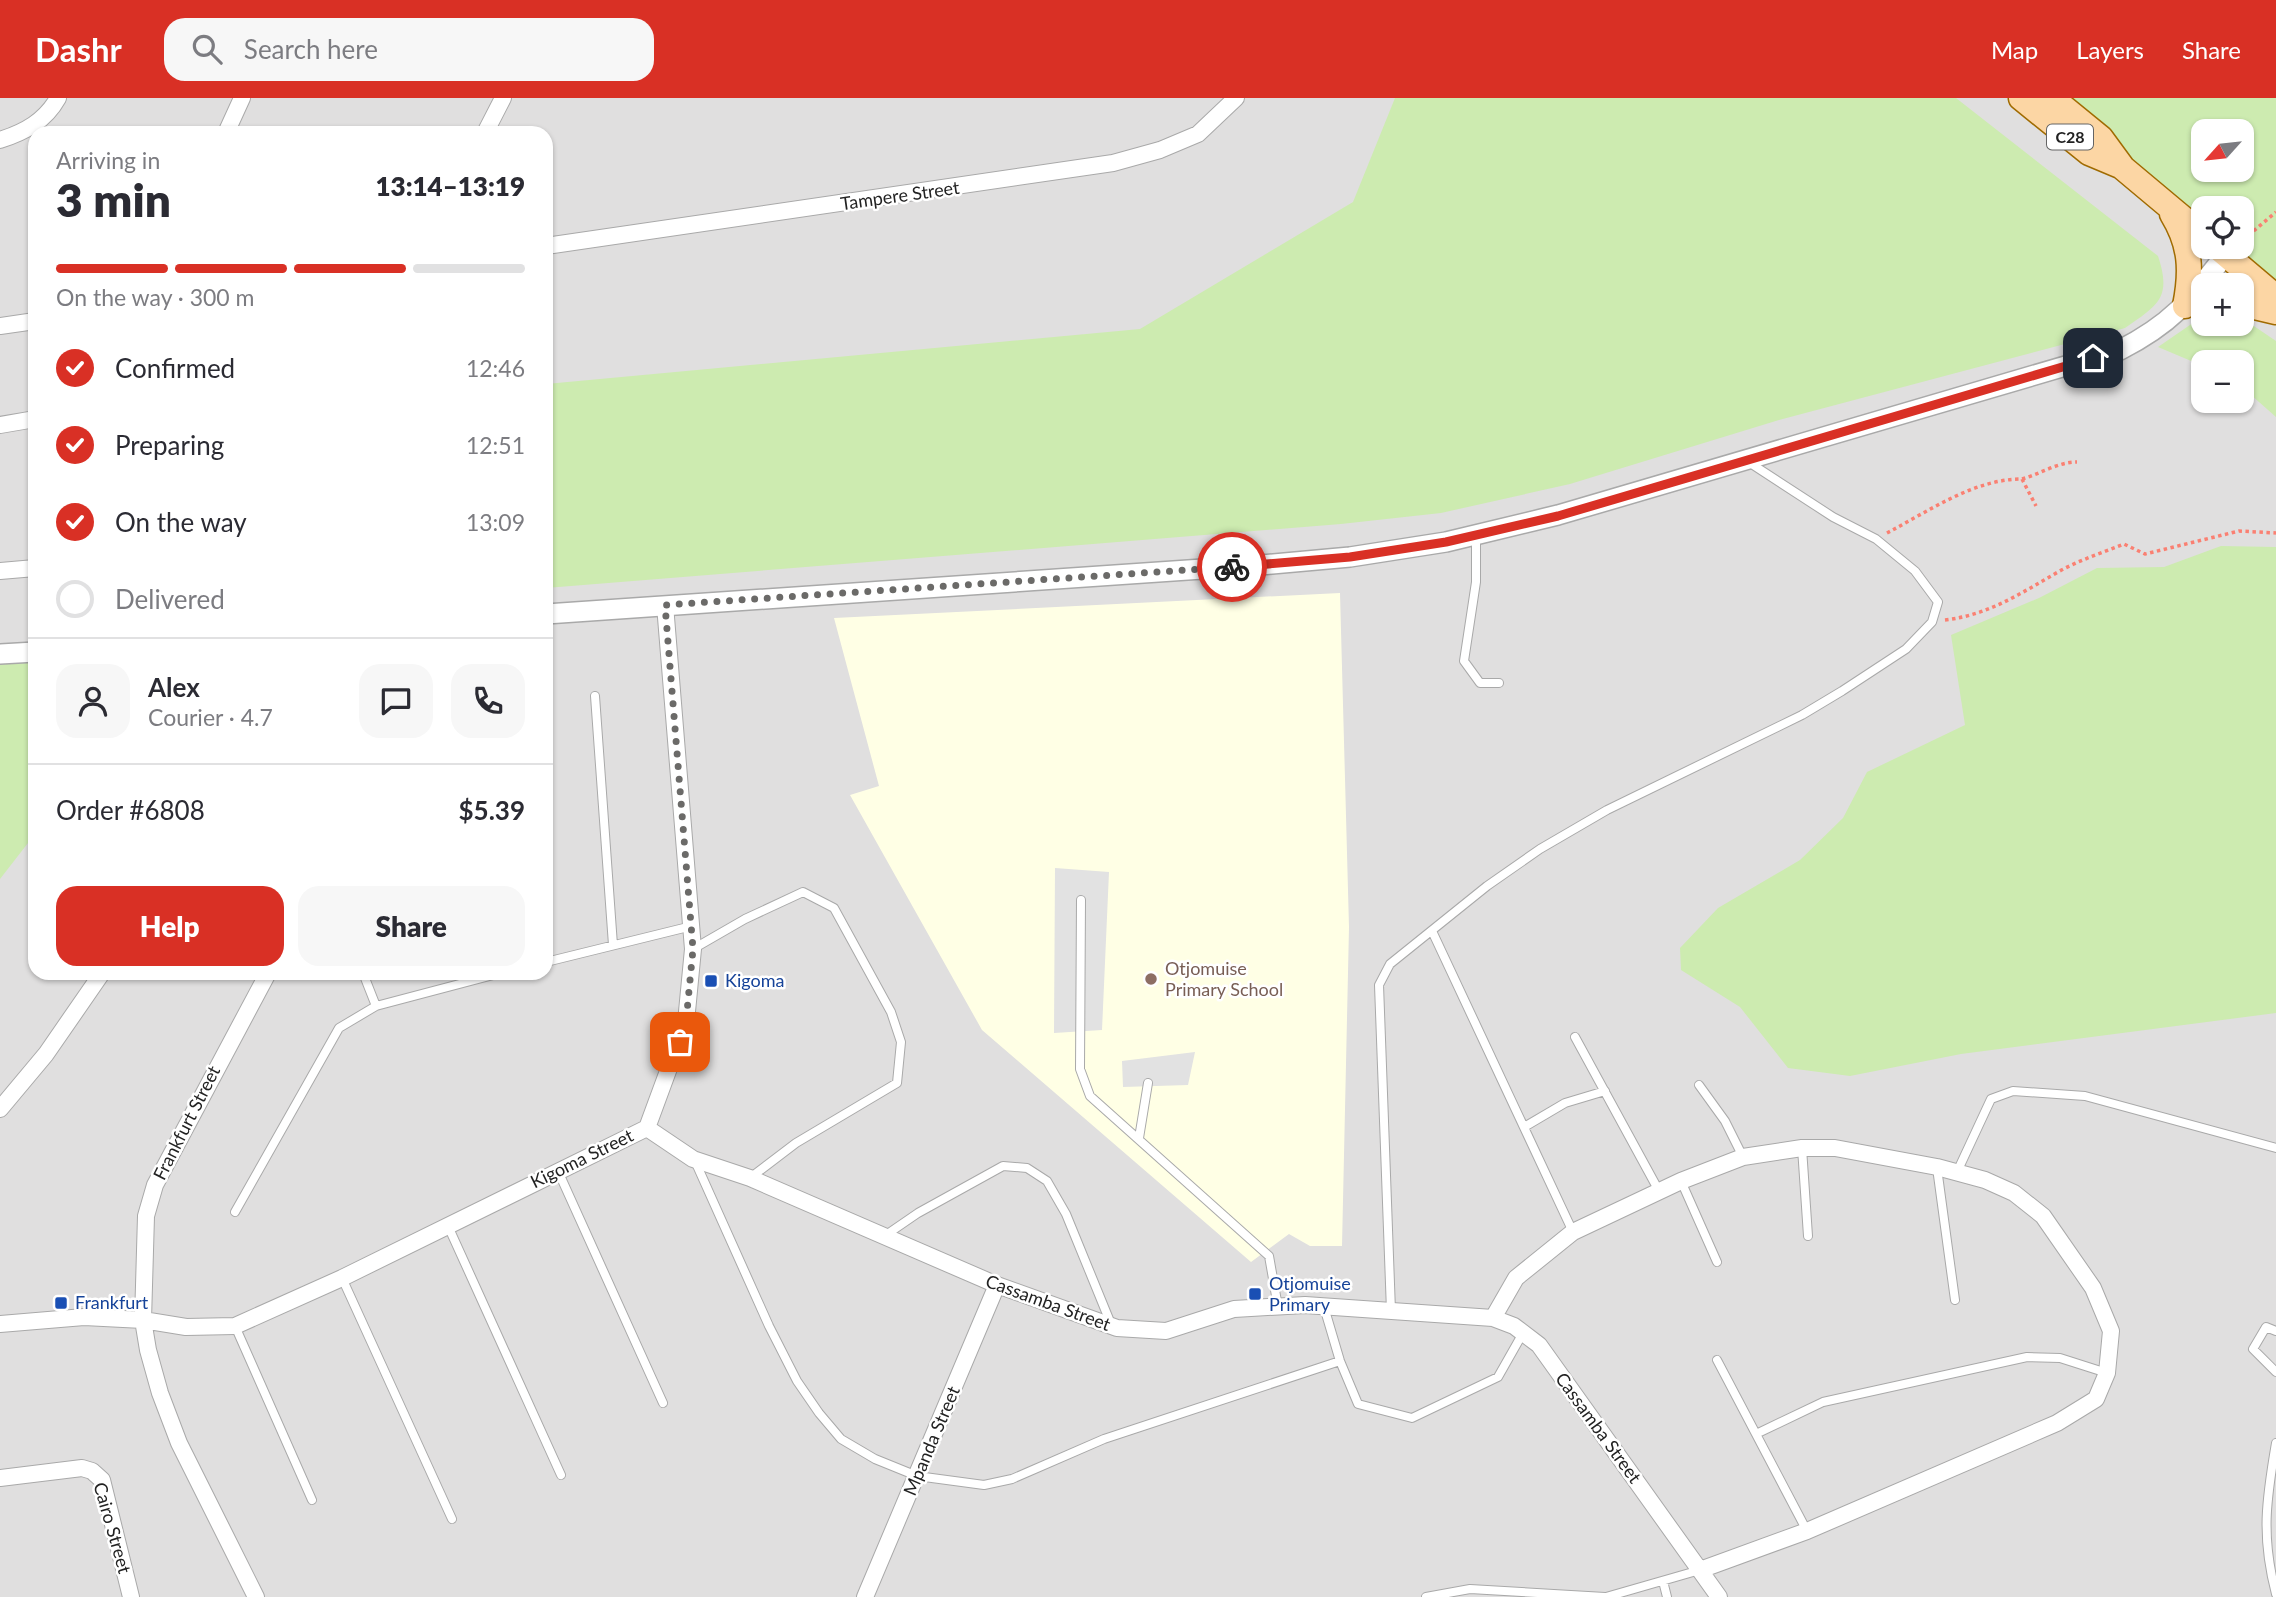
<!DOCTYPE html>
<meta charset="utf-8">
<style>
:root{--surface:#fff;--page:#f7f7f7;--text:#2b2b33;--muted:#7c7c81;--line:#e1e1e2;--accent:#d93025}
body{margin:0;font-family:Lato,sans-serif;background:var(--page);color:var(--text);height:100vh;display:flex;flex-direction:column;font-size:26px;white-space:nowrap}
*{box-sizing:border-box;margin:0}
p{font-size:23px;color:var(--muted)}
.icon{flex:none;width:38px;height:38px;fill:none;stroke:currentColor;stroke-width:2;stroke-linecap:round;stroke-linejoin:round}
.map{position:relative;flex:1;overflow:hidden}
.details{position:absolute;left:28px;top:28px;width:525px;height:854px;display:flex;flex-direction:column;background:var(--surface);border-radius:21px;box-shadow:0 2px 5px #0004}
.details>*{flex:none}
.needle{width:46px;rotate:243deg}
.buttons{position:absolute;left:2191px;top:21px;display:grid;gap:14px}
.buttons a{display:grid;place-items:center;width:63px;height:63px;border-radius:14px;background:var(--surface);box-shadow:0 2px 5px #0004;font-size:35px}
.pin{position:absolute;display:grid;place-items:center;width:60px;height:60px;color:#fff;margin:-30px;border-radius:14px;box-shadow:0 4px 10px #0006}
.courier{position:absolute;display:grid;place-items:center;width:70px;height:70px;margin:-35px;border:5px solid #d93025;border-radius:50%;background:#fff;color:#222;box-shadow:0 2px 9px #0007}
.overview em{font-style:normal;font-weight:800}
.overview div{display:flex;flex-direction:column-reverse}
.overview{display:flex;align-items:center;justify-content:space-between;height:119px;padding:0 28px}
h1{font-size:46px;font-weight:800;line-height:52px}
.bar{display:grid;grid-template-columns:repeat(4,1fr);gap:10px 7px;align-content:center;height:84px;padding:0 28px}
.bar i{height:9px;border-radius:5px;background:var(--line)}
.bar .on{background:var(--accent)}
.bar p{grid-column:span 4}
.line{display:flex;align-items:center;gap:18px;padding:0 28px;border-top:2px solid var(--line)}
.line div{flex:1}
.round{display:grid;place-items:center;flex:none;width:74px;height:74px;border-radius:21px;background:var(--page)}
ol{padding:0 28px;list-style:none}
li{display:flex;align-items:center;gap:21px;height:77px}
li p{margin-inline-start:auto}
li .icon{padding:7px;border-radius:50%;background:var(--accent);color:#fff;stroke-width:4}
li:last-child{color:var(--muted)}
li i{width:38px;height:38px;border:4px solid var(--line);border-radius:50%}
.action{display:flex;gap:14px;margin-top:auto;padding:14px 28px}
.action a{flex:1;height:80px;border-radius:21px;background:var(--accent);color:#fff;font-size:28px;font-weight:800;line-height:80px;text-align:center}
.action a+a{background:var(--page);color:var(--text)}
header{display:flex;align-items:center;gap:42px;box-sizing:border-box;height:98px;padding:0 35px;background:var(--accent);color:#fff}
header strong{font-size:33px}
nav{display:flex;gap:38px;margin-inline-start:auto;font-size:24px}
.search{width:490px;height:63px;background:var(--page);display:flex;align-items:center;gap:18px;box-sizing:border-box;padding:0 24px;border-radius:21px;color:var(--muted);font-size:26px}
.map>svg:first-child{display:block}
.residential{fill:#e0dfdf;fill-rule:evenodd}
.education{fill:#ffffe5}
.grass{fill:#cdebb0;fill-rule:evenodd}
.parking{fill:#e2e2e2}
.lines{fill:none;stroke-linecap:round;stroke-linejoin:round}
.service-casing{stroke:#a9a9a9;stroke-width:10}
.minor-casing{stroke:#a9a9a9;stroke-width:18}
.tertiary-casing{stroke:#a9a9a9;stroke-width:22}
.primary-casing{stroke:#a06b00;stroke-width:27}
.path{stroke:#fa8072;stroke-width:3.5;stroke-dasharray:3.5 3.5;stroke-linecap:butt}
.service{stroke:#fff;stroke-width:8}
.minor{stroke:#fff;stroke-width:16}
.tertiary{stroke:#fff;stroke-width:19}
.primary{stroke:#fcd6a4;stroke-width:24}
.done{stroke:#6b6a68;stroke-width:7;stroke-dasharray:0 12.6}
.route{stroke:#d93025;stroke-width:9}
.education-dot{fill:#8d6e63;stroke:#fff;stroke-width:2.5}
.transit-dot{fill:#1a4fb4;stroke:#fff;stroke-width:2.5}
.labels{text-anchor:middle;stroke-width:5;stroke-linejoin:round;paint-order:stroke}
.shield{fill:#fff;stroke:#646464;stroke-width:2}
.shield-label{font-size:16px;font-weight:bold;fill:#222}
.street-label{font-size:18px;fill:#222;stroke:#fff}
.education-label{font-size:18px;fill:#785e54;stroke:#fff;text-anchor:start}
.transit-label{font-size:18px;fill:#164399;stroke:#fff;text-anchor:start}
</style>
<header>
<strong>Dashr</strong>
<div class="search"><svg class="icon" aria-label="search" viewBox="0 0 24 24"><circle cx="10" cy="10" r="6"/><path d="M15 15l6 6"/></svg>Search here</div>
<nav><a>Map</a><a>Layers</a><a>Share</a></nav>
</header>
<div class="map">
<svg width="2276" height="1499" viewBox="0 0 2276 1499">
<rect width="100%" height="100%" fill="#f2efe9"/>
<!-- residential -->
<path class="residential" d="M0,0H2034L2203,149H2217L2276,199V1499H0ZM35,35H546V875H35ZM2203,187H2242V226H2203ZM2203,264H2242V303H2203Z"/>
<!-- education -->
<path class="education" d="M1340,495L1349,829L1342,1148H1310L1289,1136L1251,1164L982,932L850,697L879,688L834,520Z"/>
<!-- grass -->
<path class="grass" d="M1395,0H1956L2158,158C2172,200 2158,207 2125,230L1779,322L1570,386L1441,415L1341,426L546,490V286L1140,231L1353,104Z
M2033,0H2276V199L2217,149H2242V110H2203V137ZM2203,33H2242V72H2203Z
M2203,218V226H2242V220L2276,243V319L2242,289V264H2203V268L2158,249Z
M2221,448L2276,449V915L1961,956L1850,978L1788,970L1740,909L1681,872L1680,850L1718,810L1800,762L1843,720L1867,674L1965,627L1951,537L2039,500L2097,470L2164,469Z
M35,554V736L0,781V556Z"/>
<!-- parking -->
<path class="parking" d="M1055,770L1109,774L1102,932L1054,935Z
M1195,954L1188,987L1123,989L1122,963Z"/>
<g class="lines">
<defs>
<path id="service" d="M1476,437V484L1464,563L1480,585H1499
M595,598L613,847
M1081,802L1080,971L1090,998L1269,1158L1278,1209
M1432,833L1573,1134
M693,851L745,821L803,794L834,810L891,914L901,944L897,985L796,1045L750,1080
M546,864L692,828
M363,875L376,908
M1575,939L1659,1093
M1699,987L1725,1023L1743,1059
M1526,1028L1565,1005L1605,993
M1139,1040L1148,985
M1802,1050L1808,1138
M695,1063L769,1228L797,1283L819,1315L841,1341L875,1361L917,1378L984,1387L1012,1381L1104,1341L1340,1263
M1937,1070L1955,1202
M558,1073L663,1305
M1957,1074L1991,1001L2013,993L2085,998L2276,1050
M1681,1083L1717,1164
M235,1114L339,930L376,908L501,875
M448,1128L561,1377
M883,1139L918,1115L1003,1068L1027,1070L1047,1083L1066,1116L1111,1226
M342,1180L452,1421
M1324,1209L1340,1263L1358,1306L1412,1320L1498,1279L1523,1235
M1391,1213L1379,887L1390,866L1487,788L1540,751L1607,712L1802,617L1842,593L1906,551L1932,524L1938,504L1915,473L1876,441L1833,419L1747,363
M235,1228L312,1402
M2276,1233L2266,1229L2253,1251L2276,1274
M1717,1262L1807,1433
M1756,1336L1823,1304L2027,1259L2060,1260L2107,1275
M2276,1345C2266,1403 2261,1439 2276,1496
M1663,1483L1667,1499
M1426,1499L1470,1491L1605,1499
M1606,1499L1700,1472"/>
<path id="minor" d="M226,35L242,0
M485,35L503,0
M0,42C25,34 45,23 58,0
M546,148L1113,65L1160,52L1198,36L1236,0
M0,228L35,223
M0,327L35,321
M0,473L35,470
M0,1011L46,956L102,875
M647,1030L693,1061L750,1080L997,1187L1117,1230L1166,1233L1234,1211L1305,1207L1493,1220L1514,1228L1539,1247L1719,1499
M1493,1220L1516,1180L1573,1134L1681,1083L1743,1059L1802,1050H1835L1937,1069L1985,1082L2014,1095L2043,1118L2093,1190L2111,1233L2107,1275L2096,1301L2057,1325L1807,1433L1700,1472
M0,1226L84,1219L143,1222L186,1229L235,1228L342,1180L647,1030L686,924L693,851L665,507
M0,1380L82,1370L92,1373L102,1382L131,1499
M256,1499L179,1345L160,1295L148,1252L143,1222L146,1118L155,1087L268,875
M865,1499L997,1187"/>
<path id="tertiary" d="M546,516L1261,467L1350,459L1446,444L1558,417L2120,252C2173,225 2190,202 2226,156
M0,556L35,554"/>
<path id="primary" d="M2021,0L2089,55L2120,68
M2052,0L2101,40L2123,70L2203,137
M2172,116C2191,147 2192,173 2185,208
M2217,149L2276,199
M2242,206L2276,214"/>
</defs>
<!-- service casing -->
<use href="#service" class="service-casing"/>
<!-- minor casing -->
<use href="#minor" class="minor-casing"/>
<!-- tertiary casing -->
<use href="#tertiary" class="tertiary-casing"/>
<!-- primary casing -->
<use href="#primary" class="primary-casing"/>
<!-- path -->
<path class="path" d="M2243,142L2276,114
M2022,381C2040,376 2058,364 2077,364
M1887,435C1929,413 1974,381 2022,381L2036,408
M1945,522C1989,517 2021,495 2058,474C2079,462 2102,455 2124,446L2145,456L2239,433L2276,435"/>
<!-- service -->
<use href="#service" class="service"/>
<!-- minor -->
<use href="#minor" class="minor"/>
<!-- tertiary -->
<use href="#tertiary" class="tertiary"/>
<!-- primary -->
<use href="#primary" class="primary"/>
</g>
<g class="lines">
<!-- done -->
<path class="done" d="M680,944L686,924L693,851L665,507L1232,469"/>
<!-- route -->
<path class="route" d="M1232,469L1350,459L1446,444L1558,418L2093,260"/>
</g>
<!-- markers -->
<circle class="education-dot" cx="1151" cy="881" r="7"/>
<g class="transit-dot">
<rect x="704" y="876" width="14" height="14" rx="3.5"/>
<rect x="1248" y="1189" width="14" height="14" rx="3.5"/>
<rect x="54" y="1198" width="14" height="14" rx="3.5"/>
</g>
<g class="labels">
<!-- shield labels -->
<rect class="shield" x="2047" y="26.5" width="46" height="25" rx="5"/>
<g class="shield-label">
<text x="2070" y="45">C28</text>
</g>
<!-- street labels -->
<g class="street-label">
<text transform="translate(900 98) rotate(-8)" y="6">Tampere Street</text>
<text transform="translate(187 1025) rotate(-63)" y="6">Frankfurt Street</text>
<text transform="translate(582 1061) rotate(-26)" y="6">Kigoma Street</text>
<text transform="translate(1048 1205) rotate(20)" y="6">Cassamba Street</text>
<text transform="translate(1598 1330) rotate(54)" y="6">Cassamba Street</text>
<text transform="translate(932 1343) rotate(-67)" y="6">Mpanda Street</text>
<text transform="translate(112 1430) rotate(74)" y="6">Cairo Street</text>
</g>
<!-- education labels -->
<g class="education-label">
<text x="1165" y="877">Otjomuise<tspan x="1165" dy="21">Primary School</tspan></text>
</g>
<!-- transit labels -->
<g class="transit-label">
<text x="725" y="889">Kigoma</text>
<text x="1269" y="1192">Otjomuise<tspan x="1269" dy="21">Primary</tspan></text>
<text x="75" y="1211">Frankfurt</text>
</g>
</g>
</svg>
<div class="buttons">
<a><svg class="needle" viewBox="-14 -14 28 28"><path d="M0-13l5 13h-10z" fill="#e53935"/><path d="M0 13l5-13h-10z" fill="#7c7c81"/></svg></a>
<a><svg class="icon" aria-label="locate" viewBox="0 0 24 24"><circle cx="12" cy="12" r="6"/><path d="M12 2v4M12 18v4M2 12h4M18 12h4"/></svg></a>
<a>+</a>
<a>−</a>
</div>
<div class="pin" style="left:680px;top:944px;background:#ea580c"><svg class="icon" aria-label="bag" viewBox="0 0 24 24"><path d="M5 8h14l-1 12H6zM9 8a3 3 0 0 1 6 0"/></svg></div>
<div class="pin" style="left:2093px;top:260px;background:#1f2937"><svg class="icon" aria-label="home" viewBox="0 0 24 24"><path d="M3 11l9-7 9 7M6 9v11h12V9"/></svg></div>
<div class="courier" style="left:1232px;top:469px"><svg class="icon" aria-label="bike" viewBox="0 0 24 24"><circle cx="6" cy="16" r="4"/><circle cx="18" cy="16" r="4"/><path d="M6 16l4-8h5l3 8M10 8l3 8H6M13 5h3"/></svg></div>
<section class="details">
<div class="overview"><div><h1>3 min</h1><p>Arriving in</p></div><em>13:14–13:19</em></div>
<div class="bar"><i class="on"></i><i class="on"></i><i class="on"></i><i></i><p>On the way · 300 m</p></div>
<ol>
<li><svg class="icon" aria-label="check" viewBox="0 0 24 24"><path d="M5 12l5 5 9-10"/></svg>Confirmed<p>12:46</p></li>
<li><svg class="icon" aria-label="check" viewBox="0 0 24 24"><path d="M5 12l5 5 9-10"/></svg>Preparing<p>12:51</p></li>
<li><svg class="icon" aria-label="check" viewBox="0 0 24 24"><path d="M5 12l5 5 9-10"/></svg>On the way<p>13:09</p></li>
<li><i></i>Delivered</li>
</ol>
<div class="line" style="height:126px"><a class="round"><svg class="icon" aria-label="person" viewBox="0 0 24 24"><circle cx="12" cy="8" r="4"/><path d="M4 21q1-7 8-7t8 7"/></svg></a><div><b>Alex</b><p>Courier · 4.7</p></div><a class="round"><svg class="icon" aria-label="chat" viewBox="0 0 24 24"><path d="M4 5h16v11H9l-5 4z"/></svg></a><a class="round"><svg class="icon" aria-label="phone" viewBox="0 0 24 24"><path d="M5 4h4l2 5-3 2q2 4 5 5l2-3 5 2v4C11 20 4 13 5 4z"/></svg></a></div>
<div class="line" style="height:91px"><div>Order #6808</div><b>$5.39</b></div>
<div class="action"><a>Help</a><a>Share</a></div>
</section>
</div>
